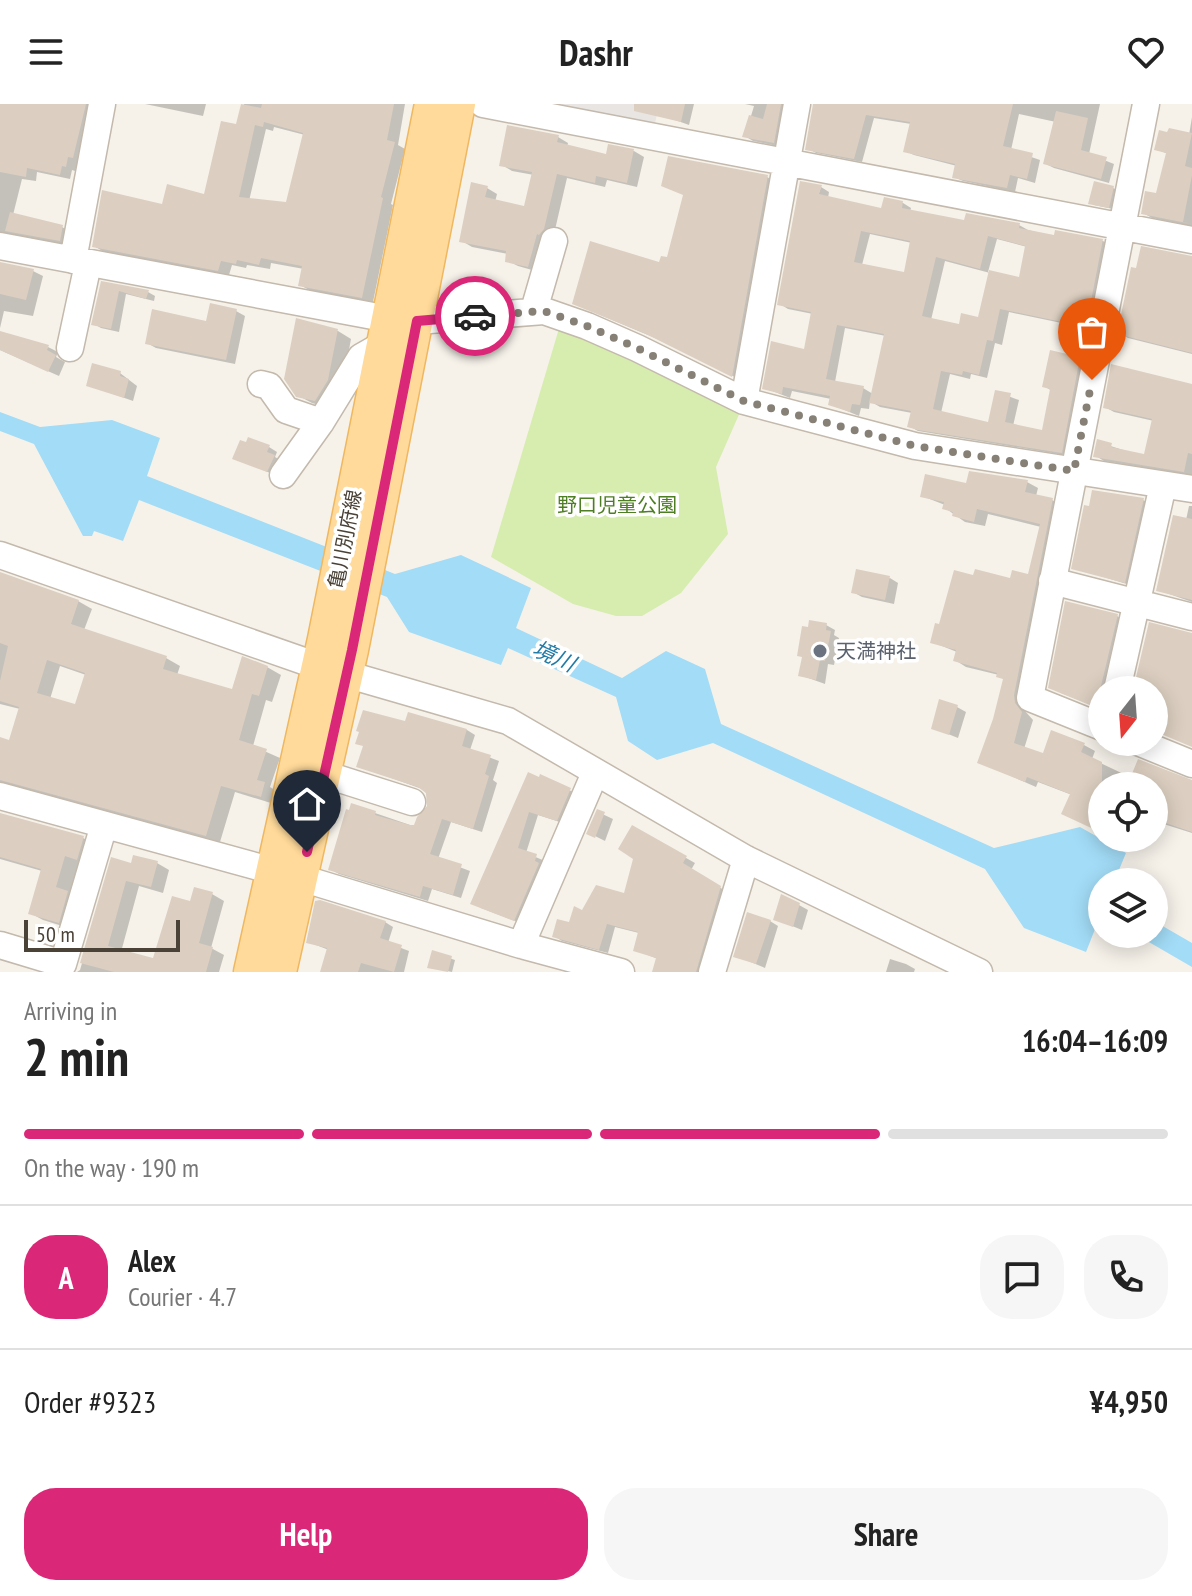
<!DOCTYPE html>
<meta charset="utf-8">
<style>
:root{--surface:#fff;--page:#f6f6f6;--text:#222;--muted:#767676;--line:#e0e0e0;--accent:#db2777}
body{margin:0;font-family:"PT Sans Narrow","Noto Sans JP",sans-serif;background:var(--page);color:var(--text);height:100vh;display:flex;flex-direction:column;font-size:30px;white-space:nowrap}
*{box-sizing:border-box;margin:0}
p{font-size:26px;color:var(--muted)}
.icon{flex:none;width:44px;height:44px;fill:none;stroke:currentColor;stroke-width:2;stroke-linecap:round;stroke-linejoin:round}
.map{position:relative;height:868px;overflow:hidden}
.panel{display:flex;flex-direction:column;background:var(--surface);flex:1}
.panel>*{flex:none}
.needle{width:52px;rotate:197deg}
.controls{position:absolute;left:1088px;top:572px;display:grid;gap:16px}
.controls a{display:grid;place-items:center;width:80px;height:80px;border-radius:50%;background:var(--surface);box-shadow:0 4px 20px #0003;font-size:40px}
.scale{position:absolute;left:24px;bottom:20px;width:156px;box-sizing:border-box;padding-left:8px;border:4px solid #4b4237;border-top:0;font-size:22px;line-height:28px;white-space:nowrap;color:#4b4237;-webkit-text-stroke:6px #fff;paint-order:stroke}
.pin{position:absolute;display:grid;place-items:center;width:68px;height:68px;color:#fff;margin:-82px -34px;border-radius:50% 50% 50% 0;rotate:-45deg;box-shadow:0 0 8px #0007}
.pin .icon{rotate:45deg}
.courier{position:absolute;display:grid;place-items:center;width:80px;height:80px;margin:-40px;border:6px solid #db2777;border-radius:50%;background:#fff;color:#222;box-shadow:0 2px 10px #0007}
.head em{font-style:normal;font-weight:800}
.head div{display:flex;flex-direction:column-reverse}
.head{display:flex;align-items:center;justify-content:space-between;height:136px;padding:0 24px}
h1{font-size:52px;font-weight:800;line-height:60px}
.bar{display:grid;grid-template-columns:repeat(4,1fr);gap:12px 8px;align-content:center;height:96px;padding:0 24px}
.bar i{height:10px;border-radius:6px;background:var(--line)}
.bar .selected{background:var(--accent)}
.bar p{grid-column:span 4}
.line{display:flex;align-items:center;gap:20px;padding:0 24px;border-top:2px solid var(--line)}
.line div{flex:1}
.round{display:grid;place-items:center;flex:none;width:84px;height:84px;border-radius:32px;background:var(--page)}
.primary-button{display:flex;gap:16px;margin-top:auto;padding:16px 24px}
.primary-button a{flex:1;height:92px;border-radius:32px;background:var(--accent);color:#fff;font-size:32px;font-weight:800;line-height:92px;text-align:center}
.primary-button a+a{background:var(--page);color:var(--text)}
header{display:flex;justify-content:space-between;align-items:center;height:104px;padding:0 24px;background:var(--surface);font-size:36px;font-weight:800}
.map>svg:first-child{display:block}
.green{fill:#d7edb0}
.parking{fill:#e8e5e2}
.water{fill:#a3dcf7}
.shadow{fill:#0003;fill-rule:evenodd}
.building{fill:#dccfc1;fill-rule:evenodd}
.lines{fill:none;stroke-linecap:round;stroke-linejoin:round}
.minor-casing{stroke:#c3b9ac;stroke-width:29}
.major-casing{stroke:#efb760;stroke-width:35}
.minor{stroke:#fff;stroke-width:26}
.major{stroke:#ffda9a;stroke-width:32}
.done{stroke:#878076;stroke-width:8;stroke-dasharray:0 14.4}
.route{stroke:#db2777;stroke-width:10}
.worship-dot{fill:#6b7280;stroke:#fff;stroke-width:3}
.labels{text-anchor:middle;stroke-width:7;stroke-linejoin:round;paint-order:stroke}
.park-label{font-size:20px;fill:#4e7e23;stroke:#fff}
.street-label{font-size:20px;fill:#4b4237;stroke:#fff}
.worship-label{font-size:20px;fill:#5b616d;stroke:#fff;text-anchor:start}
.water-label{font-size:22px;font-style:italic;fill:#227ba7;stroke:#fff}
</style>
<header><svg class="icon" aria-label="menu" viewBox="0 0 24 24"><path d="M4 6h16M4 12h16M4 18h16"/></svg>Dashr<svg class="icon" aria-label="heart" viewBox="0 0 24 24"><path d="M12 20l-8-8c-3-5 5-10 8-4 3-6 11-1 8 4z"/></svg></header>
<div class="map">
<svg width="1192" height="868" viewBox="0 0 1192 868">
<rect width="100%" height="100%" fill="#f6f2ea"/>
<!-- green -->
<path class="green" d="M560,221L741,306L716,363L728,430L681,489L642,512H616L573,500L491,453Z"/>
<!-- parking -->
<path class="parking" d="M562,0H659L654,24L560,7Z"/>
<!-- water -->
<path class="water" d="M0,308L40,323L112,316L160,334L147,372L395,470L461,451L531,484L516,524L622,574L666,547L705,565L721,620L994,744L1080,723L1126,749L1114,778H1102V815L1097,820L1086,848L1024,824L985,765L713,639L657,656L628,637L616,593L508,544L501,561L409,528L387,493L139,396L123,437L94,427L92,432H83L34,340L0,327Z
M1154,817L1192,839V863L1135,830H1154Z"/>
<!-- shadow -->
<path class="shadow" d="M0,0H97L82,58L78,57L75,67L72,66L70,75L37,68L36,77L22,75L13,111L62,123L72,129L70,141L14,131L0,135Z
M145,0H206L203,12Z
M244,0H405L398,41L405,45L391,100L393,101L373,198L311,187L300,181L304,165L271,159L270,165L247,161L246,164L232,161L229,171L104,148L94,142L163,103L205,92L237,23ZM274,23L305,31L287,101L249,97L266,25L273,27Z
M667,0H694L689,21L664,12Z
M745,0H790L782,43L753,37L745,32L754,2Z
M814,0H1100L1089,50L1114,60L1109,79L1054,64L1046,60L1056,18L1019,10L1011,46L1040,56L1035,79L1018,74L1015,88L963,77L954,73L957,62L914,51L905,47L911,20L874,14L862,58L816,49L807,44Z
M1192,13V122L1152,114L1143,109L1157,92L1168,50L1156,45L1189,31Z
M558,33L568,39L567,43L608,53L610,43L634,47L644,53L637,83L607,76L605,83L567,74L554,130L539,168L518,162L508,157V150L472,143L462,137L487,84L497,90L495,98L526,104L534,71L512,67L502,61Z
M767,73L776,78L741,276L655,234L584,204L660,160Z
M821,83L829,88L828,94L883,107L885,95L903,99L911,104L910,108L966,119L1019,121L1028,126L1055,133L1056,128L1103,137L1111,142L1095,226L1009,208L1002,241L995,239L987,274L971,270L970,275L950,270L941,309L989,320L997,288L1019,296L1013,322L1043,328L1052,287L1044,282L1080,255L1088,260L1070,352L918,327L909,322L912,309L880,303L870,297L869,305L861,304L859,312L830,300L831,295L792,287L790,294L765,284L805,247L813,210L788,205L780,200ZM870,130L912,139L905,170L862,161ZM997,135L1027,143L1021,176L988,168ZM945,157L990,169L980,215L960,223L931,216ZM845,224L886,232L873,290L863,284L835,278Z
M1113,84L1117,86L1113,105L1094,101Z
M1192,153V250L1128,234L1120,229Z
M0,159L33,167L43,172L33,212L4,207L0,224Z
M102,180L148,188L155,192L154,197L126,190L119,228L101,224L94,220Z
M236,207L245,212L235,260L156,244L147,239Z
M298,217L338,227L351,235L342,284L329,304L312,299L297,291Z
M0,229L48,243L58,248L56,253L65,258L59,272L0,246Z
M120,269L137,282L133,297L88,281Z
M1192,282V371L1104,357L1096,352L1098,338L1145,353L1154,317L1114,308L1105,303Z
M269,343L277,348L275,353L283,358L277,372L235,354Z
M1027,378L1038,384L1036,392L1052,396L1063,403L1025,598V607L1033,616L1024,645L1044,652L1084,641L1095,647L1092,655L1132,674L1192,676V729L1154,717V682H1102V728L1072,691L1038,678L1036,683L979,658L995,616L1005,576L999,571L966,563L955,556L957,548L932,538L975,473L1012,476L1030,472L1041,423L988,410L985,422L965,418L945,404V401L922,392L968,381Z
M1143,396L1148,399L1130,481L1074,464Z
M1189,402H1192V498L1158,486L1186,416Z
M890,474L898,479L894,500L862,493L853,488Z
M78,497L92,505L84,526L166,554L180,562L177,571L233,588L267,563L281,571L272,598L266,596L253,642L280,654L270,683L278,688L274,700L235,688L220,738L19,683H10L0,694V635L10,638L20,605L0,600V506ZM60,562L86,571L76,603L50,595Z
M1117,512L1128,519L1113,586H1102V605L1061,589Z
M826,521L835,526L834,531L839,534L834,561L828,560L825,580L800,571L809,525Z
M957,603L966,608L958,634L933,624Z
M407,619L467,626L475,631L470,646L499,657L493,676L497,679L482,728L451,718L438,755L470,767L461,794L432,785L428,797L339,770L330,765L375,709L416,723L430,703L425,686L358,662Z
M529,671L579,690L566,720L538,711L526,749L545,757L523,820L481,804Z
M598,708L613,715L605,737L589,729Z
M0,710L83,734L97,741L91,762L79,759L70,790L81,796L72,825L43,816L30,809L42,767L0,755Z
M633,724L695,759L691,766L729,789L705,868H654L658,855L635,846L639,829L615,823L608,849L562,837L554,832L571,821L582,808L625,792L636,754Z
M112,756L132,762L157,759L169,766L163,789L139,782L121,848L154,857L191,799L212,790L224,797L211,844L224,851L219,868H77L80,866Z
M799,801L808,806L802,826L775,815Z
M770,817L778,822L765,864L736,852Z
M385,818L393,823L388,839L409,847L404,868H323L329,846L308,838Z
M434,849L455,856L452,868L429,863Z
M890,855L906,860L915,865L914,868H886Z"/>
<!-- building -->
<path class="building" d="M0,0H86L73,54L68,53L66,63L62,62L60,71L27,64L26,73L0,68Z
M241,0L261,4L262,0H394L387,36L395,38L381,93L383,94L362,194L298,182L302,162L261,154L259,161L237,156L236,160L221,157L218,167L92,143L102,86L162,100L167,80L204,90L221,17L236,20ZM264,18L303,29L286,98L239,93L255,21L263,23Z
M634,0H685L681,18L634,7Z
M767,0H781L774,39L742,33L749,11L763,15Z
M813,0H1013L1003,42L1033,49L1027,75L1010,71L1007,84L952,74L955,60L903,48L910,18L866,11L854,55L805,46Z
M1056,7L1088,14L1081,46L1107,53L1101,75L1043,60Z
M507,21L559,31L557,38L606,50L608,40L634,45L627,79L596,72L595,79L557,70L544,125L539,131L537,130L528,163L505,158L506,147L459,138L471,78L488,82L485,93L524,102L532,68L499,62Z
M1169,24L1192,29L1185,62L1192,64V71L1183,118L1192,120L1141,110L1145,87L1156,89L1166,49L1154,46L1159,26L1167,28Z
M668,52L768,71L732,273L644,229L572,200L590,137L659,158L661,152L667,153L683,91L661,82Z
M800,77L822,81L819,90L881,104L884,93L903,97L902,104L964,116L966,109L1020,119L1019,124L1054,131L1055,126L1103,135L1086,223L1000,205L993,237L987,236L979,271L963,267L962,271L941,267L933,305L988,318L995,286L1011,289L1005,318L1042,326L1050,285L1042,283L1050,246L1080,253L1062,349L918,326L907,323L911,307L869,299L884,230L837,221L826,275L864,282L860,301L852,300L850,308L828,301L830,292L783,283L782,290L762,285L771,237L804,245L811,208L777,201ZM861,127L910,137L904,168L854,158ZM988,132L1025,142L1019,173L989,166L978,213L961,209L959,220L922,212L936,153L980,165Z
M1094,77L1114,82L1109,104L1088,100Z
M10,108L63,121L60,137L5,127Z
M1141,142L1192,152V249L1117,230L1131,163L1136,164Z
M0,158L34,165L26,196L0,190Z
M101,177L149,186L146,195L119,187L111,225L91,221Z
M210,199L237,205L226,256L145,240L152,205L206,217Z
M296,214L338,225L328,276L315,297L296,293L284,275Z
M0,227L49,241L47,246L56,251L48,268L0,246Z
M92,259L121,267L120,272L129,275L124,294L86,282Z
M1111,260L1192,280V350L1188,349L1184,368L1093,353L1097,335L1112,339L1111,343L1144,350L1152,315L1103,304Z
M248,333L270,341L267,348L275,351L267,368L232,355L240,336L246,338Z
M969,367L1028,376L1025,388L1053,394L1014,591L1015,599L1022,608L1014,639L1043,649L1051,626L1085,639L1081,648L1102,658V729L1061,710L1070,690L1027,673L1025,678L977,659L993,615L1003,575L996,573L997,569L953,557L956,546L930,539L935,519L939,520L954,466L973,471L975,465L1010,474L1012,466L1028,470L1040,420L977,405L974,418L952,412L953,408L942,405L944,398L920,393L925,370L966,379Z
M1092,386L1144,394L1125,479L1071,465L1084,401L1089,402Z
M1173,411L1192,415V496L1156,487Z
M856,465L890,472L885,496L851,489Z
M0,468L79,496L71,520L167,552L163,565L232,585L242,552L268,562L259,592L252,590L239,636L267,645L257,676L265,678L261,693L221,682L206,732L0,676V633L9,636L19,603L0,597V577L8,542L0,539ZM47,556L85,569L75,600L37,589Z
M1065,497L1118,510L1101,582L1102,606L1048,584Z
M809,516L827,519L826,526L831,527L825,557L820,556L816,576L798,572L802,553L797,552L802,522L808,523Z
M1149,518L1192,529V643L1154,627V586H1133Z
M939,595L958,601L949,631L931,625Z
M363,606L405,617L408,608L467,625L462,642L491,651L485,670L489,672L473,725L442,715L430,750L462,760L453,791L423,782L420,793L328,766L346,705L349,706L351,699L376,707L375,711L410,721H414L417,713L427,702L426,689L418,683L356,663L363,642L355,640L359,628L356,627Z
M1138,655L1192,676V728L1154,715V682H1127Z
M528,668L539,673L540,670L571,684L557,717L529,708L518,744L537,750L535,757L539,759L514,817L470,800Z
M597,705L605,708L595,734L586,730Z
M0,709L84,732L77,756L65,752L56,783L68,787L59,819L28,810L41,765L0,753Z
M632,721L687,752L683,759L721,782L696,868H652L656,854L633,847L638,828L607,820L599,846L552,833L557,815L569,818L574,802L582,806L596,781L624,789L633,755L618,745Z
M133,751L158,757L151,783L126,777L108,842L153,854L172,792L190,797L194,783L213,788L199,839L213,843L206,868H114L80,859L111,753L131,759Z
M781,790L800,799L793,823L773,816Z
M320,796L386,817L380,834L402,841L394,868L361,859L358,868H320L327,844L306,839L315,797Z
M747,808L771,816L756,860L733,853Z
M432,846L452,852L448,868L427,864Z"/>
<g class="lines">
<defs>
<path id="minor" d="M483,0L1192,136
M0,142L389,215L417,217L544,207L587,222L637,244L744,297L915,342L1192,385
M73,156L102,0
M534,206L554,137
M70,244L88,160
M261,280L269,282L286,306L321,318
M744,297L797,0
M283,371L321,318L361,253L382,241
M0,451L318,562L508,617L746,755L979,868
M1052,477L1192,513
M1117,586L1163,381
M1102,623L1030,594L1146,0
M1138,638L1192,660
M324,670L412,698
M0,692L273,767L292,775L301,774L521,841L621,868
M0,841L63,860L104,721
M521,841L595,669
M712,868L746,755"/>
<path id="major" d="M250,868L324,535L431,0
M280,868L352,546L459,0"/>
</defs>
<!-- minor casing -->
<use href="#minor" class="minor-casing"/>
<!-- major casing -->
<use href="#major" class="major-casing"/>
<!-- minor -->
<use href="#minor" class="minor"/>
<!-- major -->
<use href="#major" class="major"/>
</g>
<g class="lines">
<!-- done -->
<path class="done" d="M475,212L544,207L587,222L637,244L744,297L915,342L1074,367L1092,276"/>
<!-- route -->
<path class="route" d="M307,748L352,546L417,217L475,212"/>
</g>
<!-- markers -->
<circle class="worship-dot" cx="820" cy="547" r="8"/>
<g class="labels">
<!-- park labels -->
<g class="park-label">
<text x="617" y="408">野口児童公園</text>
</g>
<!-- street labels -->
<g class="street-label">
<text transform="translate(345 435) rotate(-79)" y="7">亀川別府線</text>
</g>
<!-- worship labels -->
<g class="worship-label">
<text x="836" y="554">天満神社</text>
</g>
<!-- water labels -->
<g class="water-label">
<text transform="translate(554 552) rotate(24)" y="8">境川</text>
</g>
</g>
</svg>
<div class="controls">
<a><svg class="needle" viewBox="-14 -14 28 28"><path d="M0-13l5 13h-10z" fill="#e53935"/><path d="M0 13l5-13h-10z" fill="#767676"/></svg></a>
<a><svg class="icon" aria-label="locate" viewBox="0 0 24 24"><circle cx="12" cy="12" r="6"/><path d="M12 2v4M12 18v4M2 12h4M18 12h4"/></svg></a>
<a><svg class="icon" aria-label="layers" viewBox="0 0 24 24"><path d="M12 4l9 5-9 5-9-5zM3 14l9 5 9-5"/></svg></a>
</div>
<div class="scale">50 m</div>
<div class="pin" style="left:1092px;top:276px;background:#ea580c"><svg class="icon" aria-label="bag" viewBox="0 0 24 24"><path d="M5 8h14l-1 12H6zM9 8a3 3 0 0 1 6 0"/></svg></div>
<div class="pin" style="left:307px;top:748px;background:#1f2937"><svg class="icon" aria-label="home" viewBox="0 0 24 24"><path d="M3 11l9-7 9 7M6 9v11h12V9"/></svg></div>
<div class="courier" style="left:475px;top:212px"><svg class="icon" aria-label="car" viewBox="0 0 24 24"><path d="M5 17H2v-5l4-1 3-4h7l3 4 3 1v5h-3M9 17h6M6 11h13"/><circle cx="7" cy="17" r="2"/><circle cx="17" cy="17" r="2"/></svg></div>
</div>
<section class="panel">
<div class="head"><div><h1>2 min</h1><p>Arriving in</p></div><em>16:04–16:09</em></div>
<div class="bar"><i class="selected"></i><i class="selected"></i><i class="selected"></i><i></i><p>On the way · 190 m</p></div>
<div class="line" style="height:144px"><b class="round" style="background:var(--accent);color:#fff">A</b><div><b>Alex</b><p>Courier · 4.7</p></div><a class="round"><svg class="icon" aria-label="chat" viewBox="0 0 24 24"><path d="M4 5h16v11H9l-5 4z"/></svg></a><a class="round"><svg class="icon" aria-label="phone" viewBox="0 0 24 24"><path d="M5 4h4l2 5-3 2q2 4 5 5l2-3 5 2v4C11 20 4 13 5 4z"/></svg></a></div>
<div class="line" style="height:104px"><div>Order #9323</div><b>¥4,950</b></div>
<div class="primary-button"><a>Help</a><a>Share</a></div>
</section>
